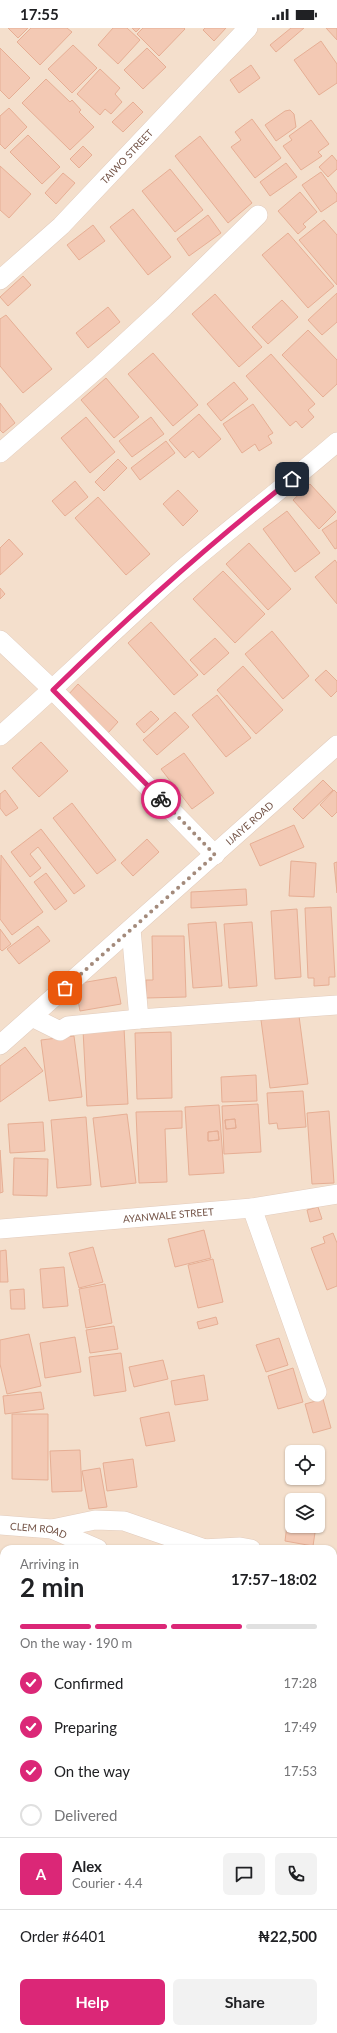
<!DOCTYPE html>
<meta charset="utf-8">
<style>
:root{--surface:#fff;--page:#f2f2f2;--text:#202124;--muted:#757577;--line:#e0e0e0;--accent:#db2777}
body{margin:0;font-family:Lato,sans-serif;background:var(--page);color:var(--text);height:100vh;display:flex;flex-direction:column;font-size:15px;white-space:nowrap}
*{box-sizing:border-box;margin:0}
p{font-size:13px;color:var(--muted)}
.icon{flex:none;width:22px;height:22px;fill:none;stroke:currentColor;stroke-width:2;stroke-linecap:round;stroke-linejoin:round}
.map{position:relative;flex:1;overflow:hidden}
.drawer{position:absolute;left:0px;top:1517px;width:337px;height:488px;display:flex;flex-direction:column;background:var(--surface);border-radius:12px 12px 0 0;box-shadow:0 1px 3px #0004}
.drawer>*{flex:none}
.fabs{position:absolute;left:285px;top:1417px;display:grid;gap:8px}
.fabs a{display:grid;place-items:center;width:40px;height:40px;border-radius:6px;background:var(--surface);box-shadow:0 1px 3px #0004;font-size:20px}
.pin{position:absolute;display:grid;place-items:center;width:34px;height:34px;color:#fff;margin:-17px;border-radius:8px;box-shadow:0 2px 6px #0006}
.courier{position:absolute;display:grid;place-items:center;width:40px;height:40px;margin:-20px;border:3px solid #db2777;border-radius:50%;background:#fff;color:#222;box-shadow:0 1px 5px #0007}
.overview em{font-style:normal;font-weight:700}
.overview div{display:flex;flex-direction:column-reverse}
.overview{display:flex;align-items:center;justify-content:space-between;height:68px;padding:0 20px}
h1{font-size:26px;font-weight:700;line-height:30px}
.bar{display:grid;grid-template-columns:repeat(4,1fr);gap:6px 4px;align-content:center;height:48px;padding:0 20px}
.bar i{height:5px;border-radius:3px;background:var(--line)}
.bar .active{background:var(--accent)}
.bar p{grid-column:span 4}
.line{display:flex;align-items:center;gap:10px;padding:0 20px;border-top:1px solid var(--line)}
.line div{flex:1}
.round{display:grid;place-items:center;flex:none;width:42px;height:42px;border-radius:6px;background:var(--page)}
ol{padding:0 20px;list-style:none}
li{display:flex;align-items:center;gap:12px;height:44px}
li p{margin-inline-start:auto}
li .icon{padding:4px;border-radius:50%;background:var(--accent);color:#fff;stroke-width:4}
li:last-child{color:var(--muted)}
li i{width:22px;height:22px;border:2px solid var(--line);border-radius:50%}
.primary-button{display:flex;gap:8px;margin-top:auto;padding:8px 20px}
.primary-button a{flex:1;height:46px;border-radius:6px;background:var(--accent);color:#fff;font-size:16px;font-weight:700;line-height:46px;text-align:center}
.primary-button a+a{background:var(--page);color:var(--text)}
.status{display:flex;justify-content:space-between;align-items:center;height:28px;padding:0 20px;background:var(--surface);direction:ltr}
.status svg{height:11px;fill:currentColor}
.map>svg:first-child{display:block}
.residential{fill:#f4dfcc;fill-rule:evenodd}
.building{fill:#f3c9b4;stroke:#e6ae94;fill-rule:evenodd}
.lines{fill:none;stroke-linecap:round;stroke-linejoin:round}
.minor-casing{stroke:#e2ccbd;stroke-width:20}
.minor{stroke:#fff;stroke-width:19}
.done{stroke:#a38a7b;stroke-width:4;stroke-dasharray:0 7.2}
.route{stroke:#db2777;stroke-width:5}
.labels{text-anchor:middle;stroke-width:3;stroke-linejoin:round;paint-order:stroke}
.street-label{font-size:10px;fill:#735346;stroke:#fff3e4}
</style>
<div class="status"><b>17:55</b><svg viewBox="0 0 49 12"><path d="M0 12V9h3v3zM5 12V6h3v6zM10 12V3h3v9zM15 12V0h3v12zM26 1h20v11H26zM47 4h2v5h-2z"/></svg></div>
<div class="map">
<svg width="337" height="2005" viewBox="0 0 337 2005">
<rect width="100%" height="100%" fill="#fdefde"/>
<!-- residential -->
<path class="residential" d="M0,0H337V2005H0ZM292,1424H318V1450H292ZM292,1472H318V1498H292ZM4,1521H333V2001H4Z"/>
<!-- building -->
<path class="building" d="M8,0H28L18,10Z
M31,0H67L72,4L40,37L17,14Z
M113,0H127L140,12L118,36L98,17Z
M132,0H140L136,4Z
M143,0H184L185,1L159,28L137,6Z
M205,0H226L214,13L203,2Z
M291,0H304L276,24L270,17Z
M326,0H337V12Z
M321,13L337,36V55L319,67L294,32Z
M73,17L97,40L72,65L48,41Z
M0,20L30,50L9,71L0,62Z
M147,20L166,39L143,61L124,42Z
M251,37L260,50L239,65L230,52Z
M100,41L120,60L115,66L122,74L111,86L105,81L100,87L77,66Z
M46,51L70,74L72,72L81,82L79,84L94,99L70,122L22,75Z
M133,74L143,84L123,104L112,94Z
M9,80L27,99L5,121L0,116V88Z
M290,82L294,86L296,99L276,113L265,97L285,83Z
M252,91L281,130L255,150L231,119L241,112L235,104Z
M311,92L329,116L318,124L322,128L301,142L283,118L292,112L289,108Z
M28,107L60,139L42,156L10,124Z
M200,108L252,175L228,195L175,128Z
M83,118L92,127L79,140L70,131Z
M332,127L337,133V141L328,149L319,139Z
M286,135L297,149L270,168L260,154Z
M0,138L31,166L9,190L0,182Z
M170,141L203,182L175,204L142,163Z
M321,144L337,166V173L321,184L302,157Z
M63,145L75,155L56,176L45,165Z
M300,164L317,184L303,196L306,199L298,206L278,183Z
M133,181L171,229L148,247L110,199Z
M208,187L221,205L189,228L177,211Z
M324,192L337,207V257L299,212Z
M93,197L105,213L79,232L67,217Z
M288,205L334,258L308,280L262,227Z
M23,248L31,257L8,278L0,269Z
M337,265V294L322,307L308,292Z
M215,266L262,319L239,339L192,286Z
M282,272L298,289L268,316L252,299Z
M108,279L120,294L88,320L76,305Z
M6,287L52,341L23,365L0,338V291Z
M308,302L337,332V356L323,369L282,327Z
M153,325L198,377L173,398L128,346Z
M271,326L315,376L308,382L314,389L302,400L296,393L290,398L246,348Z
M106,350L139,389L114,410L81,372Z
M234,354L248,371L221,393L207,376Z
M0,375L15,395L3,405L0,402Z
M253,376L273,405L268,408L272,415L259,423L255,416L242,425L223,396Z
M199,386L221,411L199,430L193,423L185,430L169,412Z
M86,389L115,424L90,445L61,410Z
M151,389L164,406L132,429L119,413Z
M166,413L175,425L140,452L131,440Z
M118,431L127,440L104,463L95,454Z
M75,453L88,469L65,488L52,473Z
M310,456L336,484L319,501L293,472Z
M178,462L198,483L183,498L163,476Z
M98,469L150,526L126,547L75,490Z
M287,483L320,525L295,544L263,501Z
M337,492V520L335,521L322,502Z
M9,511L23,526L0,547V520Z
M249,515L291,561L268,582L226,536Z
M335,532L337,535V576L315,549Z
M223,543L265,586L235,615L193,571Z
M0,560L5,566L0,571Z
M151,594L198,647L174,667L128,615Z
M272,603L309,648L283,671L245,626Z
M215,610L229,625L204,647L190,632Z
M243,638L283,682L256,706L217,662Z
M326,642L337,653V663L331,669L315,652Z
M78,656L118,694L108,705L68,667Z
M217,667L251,710L226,729L192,687Z
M151,683L159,691L144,705L136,696Z
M175,684L189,699L157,727L143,712Z
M41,714L68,743L39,769L12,740Z
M184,725L214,765L192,781L161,741Z
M323,752L333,762L303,791L293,781Z
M5,762L18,780L6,788L0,780V766Z
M334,762L337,765V784L332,789L320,777Z
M72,775L116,832L97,846L53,790Z
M294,797L304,819L260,838L250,816Z
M41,801L85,858L74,866L38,819L30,826L41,840L30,849L11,824Z
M147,811L159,824L133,848L121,835Z
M1,827L43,884L12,907L0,891Z
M291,833L316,835L314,869L289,868Z
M337,834V865L334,835Z
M46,845L67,873L55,882L34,854Z
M246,861L247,877L191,880V864Z
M331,879L335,949H329V957L314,958V950H308L305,880Z
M297,881L301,949L275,951L271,883Z
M216,894L222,958L193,960L188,896Z
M252,894L257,958L229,960L224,896Z
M38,898L50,913L19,936L7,921Z
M0,901L11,916L2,923L0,921Z
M152,908H184L186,969L146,970V952H153Z
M116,949L121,976L80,983L75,956Z
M299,988L308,1056L270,1060L261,992Z
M124,1000L128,1076L87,1078L83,1002Z
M171,1004L172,1070L137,1071L135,1005Z
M74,1008L82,1069L49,1073L41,1012Z
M25,1019L43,1043L0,1074V1038Z
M256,1047L257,1073L222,1074L221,1049Z
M303,1063L306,1099L278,1101L277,1095L269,1096L267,1065Z
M258,1076L261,1124L224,1126L222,1078ZM235,1091L236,1100L226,1101L225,1092Z
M219,1077L224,1145L189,1147L185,1079ZM218,1103L219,1112L208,1113V1104Z
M182,1083V1100L165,1101L167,1154L139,1155L136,1084Z
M329,1083L334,1155L312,1156L307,1085Z
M127,1086L136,1155L101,1159L93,1090Z
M86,1089L91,1157L57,1160L51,1092Z
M235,1091L236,1100L226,1101L225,1092Z
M43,1094L45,1123L10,1125L8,1096Z
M218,1103L219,1112L208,1113V1104Z
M0,1122L3,1164L0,1165Z
M14,1130L48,1131L47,1168L13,1167Z
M318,1179L322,1191L310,1194L307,1182Z
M204,1202L211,1230L175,1239L168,1211Z
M333,1205L337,1215V1258L327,1262L311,1220L325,1215L323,1209Z
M93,1219L103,1254L79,1260L69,1225Z
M6,1222L8,1254H0V1223Z
M213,1231L223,1274L198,1280L188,1237Z
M64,1239L68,1278L43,1280L40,1241Z
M105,1256L112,1295L86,1300L79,1261Z
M24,1261L25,1281H11L10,1262Z
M216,1289L218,1296L199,1301L197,1294Z
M114,1298L118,1321L90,1325L86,1302Z
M29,1306L41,1358L7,1366L0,1336V1312Z
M75,1309L81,1344L45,1350L40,1315Z
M279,1310L288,1337L266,1344L256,1317Z
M121,1325L126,1363L94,1368L89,1329Z
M163,1332L168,1351L134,1359L129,1339Z
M293,1340L303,1374L278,1381L268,1348Z
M204,1347L208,1372L175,1377L171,1353Z
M41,1364L44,1381L5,1386L3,1368Z
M323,1371L331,1400L313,1405L305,1376Z
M169,1384L175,1413L146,1418L140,1390Z
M12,1386H48V1452L12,1451Z
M80,1422L82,1463L52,1464L50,1423Z
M133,1431L137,1459L107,1463L103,1435Z
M100,1440L107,1479L89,1481L82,1443Z
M288,1489H292V1498H316L313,1518L285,1513Z
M0,1530H4V1584H0Z
M333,1561H334L337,1576V1589L333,1590Z
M0,1596H4V1633H0Z
M337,1611V1633L333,1634V1612Z
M333,1694H337V1710L333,1711Z
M0,1726H4V1761L0,1762Z
M4,1770V1809H0V1771Z
M333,1782H337V1830H333Z
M0,1903H4V1982H0Z
M333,1913L336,1936L333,1937Z
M333,1951H337V2005H317L316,2001H333Z
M4,1990V2001H40L41,2004L0,2005V1991Z
M44,2001H62L46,2005Z
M131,2001H157V2005H131Z
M160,2001H176V2005H160Z
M179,2001H197V2005H180Z
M200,2001H217V2005H201Z
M218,2001H233V2005H219Z
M238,2001H265L266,2005H239Z
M273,2001H305V2005H274Z"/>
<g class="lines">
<defs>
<g id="minor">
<path id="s1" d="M0,252L61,198L248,0"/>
<path d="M0,425L98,340L164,279L258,187"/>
<path d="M0,612L53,662L215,827"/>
<path d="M0,708C61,655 118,598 178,545C230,500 285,459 337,414"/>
<path d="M131,901L139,991"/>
<path d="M32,989L60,1003L68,998L139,991L337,977"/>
<path id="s2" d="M0,1017L337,717"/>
<path d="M252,1180L317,1364"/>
<path id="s3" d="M0,1201L252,1180L337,1166"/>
<path id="s4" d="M0,1497L52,1501L98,1521"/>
<path d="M52,1501L95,1492L124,1493L205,1521"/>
<path d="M202,1521L240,1519L251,1521"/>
<path d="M333,1536L337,1537"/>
<path d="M333,1859L337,1858"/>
<path d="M117,2001L118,2005"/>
</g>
</defs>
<!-- minor casing -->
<use href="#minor" class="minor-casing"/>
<!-- minor -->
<use href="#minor" class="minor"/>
</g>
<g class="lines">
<!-- done -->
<path class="done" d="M65,960L215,827L161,771"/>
<!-- route -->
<path class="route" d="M161,771L53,662C129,588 208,517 292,451"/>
</g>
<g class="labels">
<!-- street labels -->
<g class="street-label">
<text dy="4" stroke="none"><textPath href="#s1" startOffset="177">TAIWO STREET</textPath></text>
<text dy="4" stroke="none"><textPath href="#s2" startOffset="334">IJAIYE ROAD</textPath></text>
<text dy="4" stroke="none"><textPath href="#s3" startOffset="169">AYANWALE STREET</textPath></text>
<text dy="4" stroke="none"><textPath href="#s4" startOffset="39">CLEM ROAD</textPath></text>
</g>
</g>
</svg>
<div class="fabs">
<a><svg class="icon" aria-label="locate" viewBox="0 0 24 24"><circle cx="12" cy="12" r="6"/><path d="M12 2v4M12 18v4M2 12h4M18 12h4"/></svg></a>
<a><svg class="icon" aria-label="layers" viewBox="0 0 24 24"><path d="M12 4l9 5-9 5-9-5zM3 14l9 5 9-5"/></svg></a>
</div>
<div class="pin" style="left:65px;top:960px;background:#ea580c"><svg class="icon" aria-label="bag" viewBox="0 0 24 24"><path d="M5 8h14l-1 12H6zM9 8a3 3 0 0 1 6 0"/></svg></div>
<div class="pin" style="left:292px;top:451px;background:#1f2937"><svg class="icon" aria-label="home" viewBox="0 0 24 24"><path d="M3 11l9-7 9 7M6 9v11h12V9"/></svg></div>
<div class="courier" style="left:161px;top:771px"><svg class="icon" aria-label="bike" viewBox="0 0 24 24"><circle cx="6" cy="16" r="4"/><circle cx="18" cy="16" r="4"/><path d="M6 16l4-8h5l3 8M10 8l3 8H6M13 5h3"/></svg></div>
<section class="drawer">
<div class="overview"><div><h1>2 min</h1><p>Arriving in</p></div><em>17:57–18:02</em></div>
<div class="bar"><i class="active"></i><i class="active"></i><i class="active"></i><i></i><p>On the way · 190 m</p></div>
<ol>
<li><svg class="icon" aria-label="check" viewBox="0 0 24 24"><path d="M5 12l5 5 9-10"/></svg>Confirmed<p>17:28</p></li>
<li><svg class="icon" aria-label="check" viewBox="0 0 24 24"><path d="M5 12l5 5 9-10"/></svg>Preparing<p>17:49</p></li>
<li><svg class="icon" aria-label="check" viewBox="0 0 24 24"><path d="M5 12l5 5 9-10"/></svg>On the way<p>17:53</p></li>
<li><i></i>Delivered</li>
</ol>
<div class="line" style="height:72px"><b class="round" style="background:var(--accent);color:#fff">A</b><div><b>Alex</b><p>Courier · 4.4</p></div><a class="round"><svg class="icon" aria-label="chat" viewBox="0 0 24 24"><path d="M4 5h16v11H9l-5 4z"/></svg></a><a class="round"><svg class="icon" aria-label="phone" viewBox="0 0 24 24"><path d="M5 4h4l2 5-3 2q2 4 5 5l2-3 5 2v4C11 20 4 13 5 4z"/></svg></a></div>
<div class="line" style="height:52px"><div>Order #6401</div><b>₦22,500</b></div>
<div class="primary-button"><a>Help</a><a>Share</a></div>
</section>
</div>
